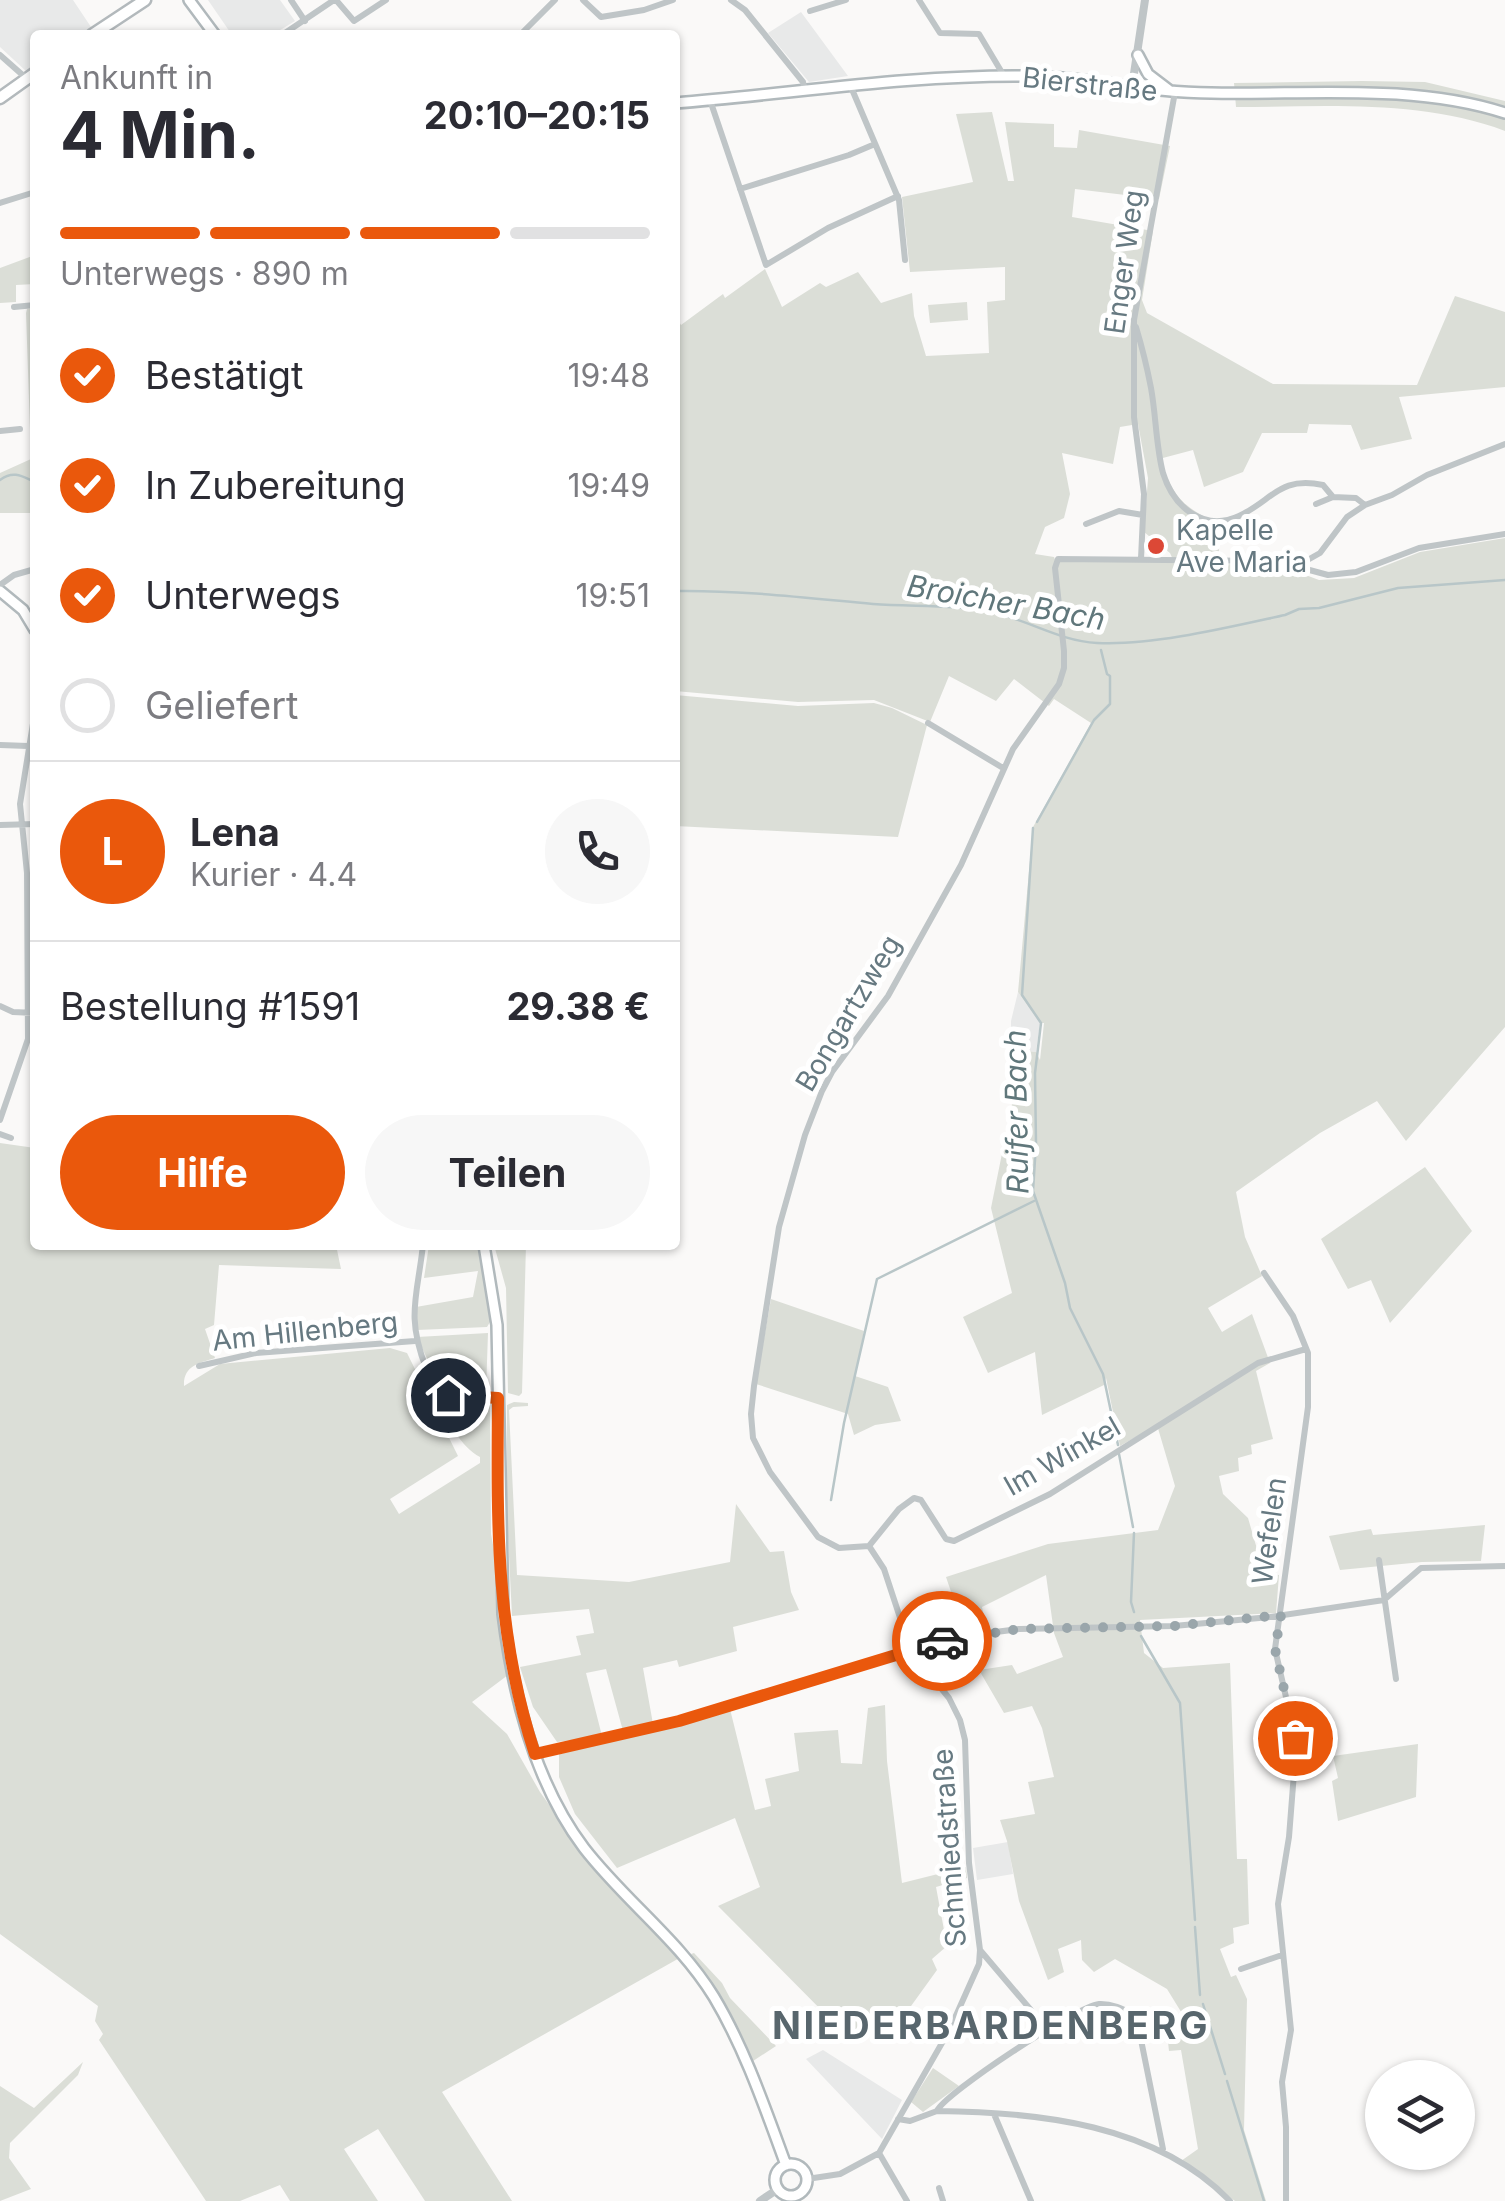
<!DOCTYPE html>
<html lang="de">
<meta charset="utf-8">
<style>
:root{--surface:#fff;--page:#f7f7f7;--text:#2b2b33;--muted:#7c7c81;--line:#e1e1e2;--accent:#ea580c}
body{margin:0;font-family:Inter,sans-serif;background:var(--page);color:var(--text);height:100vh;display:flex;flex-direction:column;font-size:38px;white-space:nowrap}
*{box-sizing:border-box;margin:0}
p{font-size:32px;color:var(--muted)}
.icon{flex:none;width:55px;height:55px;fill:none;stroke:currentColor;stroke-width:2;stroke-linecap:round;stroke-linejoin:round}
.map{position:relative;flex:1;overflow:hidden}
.panel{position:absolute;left:30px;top:30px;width:650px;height:1220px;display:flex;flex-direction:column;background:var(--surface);border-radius:10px;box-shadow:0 2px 8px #0004}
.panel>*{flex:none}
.fabs{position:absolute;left:1365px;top:2060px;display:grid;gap:20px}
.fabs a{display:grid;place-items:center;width:110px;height:110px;border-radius:50%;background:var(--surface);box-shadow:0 2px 8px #0004;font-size:50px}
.pin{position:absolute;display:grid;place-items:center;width:85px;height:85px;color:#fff;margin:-42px;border:5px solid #fff;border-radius:50%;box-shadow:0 2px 10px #0007}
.courier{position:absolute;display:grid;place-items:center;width:100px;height:100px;margin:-50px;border:8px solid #ea580c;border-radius:50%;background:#fff;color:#222;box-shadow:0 2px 12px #0007}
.headline em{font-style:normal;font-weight:700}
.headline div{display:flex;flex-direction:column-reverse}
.headline{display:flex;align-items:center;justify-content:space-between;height:170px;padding:0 30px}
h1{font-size:65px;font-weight:700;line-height:75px}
.bar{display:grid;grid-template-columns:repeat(4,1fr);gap:15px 10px;align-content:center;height:120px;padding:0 30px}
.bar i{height:12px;border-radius:8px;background:var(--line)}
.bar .active{background:var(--accent)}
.bar p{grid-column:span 4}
.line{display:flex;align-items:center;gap:25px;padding:0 30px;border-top:2px solid var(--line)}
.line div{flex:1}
.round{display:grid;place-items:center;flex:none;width:105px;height:105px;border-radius:52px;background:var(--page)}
ol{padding:0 30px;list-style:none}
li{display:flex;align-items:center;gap:30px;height:110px}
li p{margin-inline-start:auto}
li .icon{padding:10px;border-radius:50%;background:var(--accent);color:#fff;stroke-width:4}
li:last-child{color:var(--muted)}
li i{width:55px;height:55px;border:5px solid var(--line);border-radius:50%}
.action{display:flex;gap:20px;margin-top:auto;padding:20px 30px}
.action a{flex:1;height:115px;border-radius:60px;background:var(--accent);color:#fff;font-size:40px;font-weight:700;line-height:115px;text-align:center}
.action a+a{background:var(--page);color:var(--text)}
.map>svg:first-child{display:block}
.built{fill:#e8e9e9}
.green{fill:#dbded7;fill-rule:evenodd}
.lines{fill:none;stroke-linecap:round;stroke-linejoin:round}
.stream{stroke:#b8c6c8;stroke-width:2.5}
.secondary-casing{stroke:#b1b9bc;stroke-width:14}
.primary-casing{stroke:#b3b9bc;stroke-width:15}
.minor{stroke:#bfc5c7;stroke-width:6}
.tertiary{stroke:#bfc5c7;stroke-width:8}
.secondary{stroke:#fff;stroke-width:9}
.primary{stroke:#fff;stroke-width:10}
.done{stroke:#9aa6ab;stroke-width:10;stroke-dasharray:0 18}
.route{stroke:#ea580c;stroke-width:12}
.poi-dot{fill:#dc4836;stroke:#fff;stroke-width:4}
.labels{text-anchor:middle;stroke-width:10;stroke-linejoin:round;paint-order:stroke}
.street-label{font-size:28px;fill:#667981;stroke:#fff}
.poi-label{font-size:28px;fill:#667981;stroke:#fff;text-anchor:start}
.water-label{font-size:30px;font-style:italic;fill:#60777b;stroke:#fff}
.district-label{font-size:38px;font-weight:bold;letter-spacing:2.5px;fill:#58666d;stroke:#fff}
</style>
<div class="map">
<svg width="1505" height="2201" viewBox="0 0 1505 2201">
<rect width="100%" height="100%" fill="#faf9f8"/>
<!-- built -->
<path class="built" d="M0,0H73L91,27L80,35H35V66L27,72L0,47Z
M208,0H280L295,21L272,35H232Z
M801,12L848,76L809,82L768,33Z
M1018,992L1040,1023L1036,1052L1011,1049V1021Z
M1008,1842L1013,1874L977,1880L973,1848Z
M823,2050L902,2100L882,2139L806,2059Z"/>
<!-- green -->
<path class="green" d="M1362,81L1425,82L1505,101V131C1420,99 1325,107 1236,107L1234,83Z
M992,112L1008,181H1014L1005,122L1054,124V147L1077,148L1079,130L1170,146L1159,199L1075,189L1072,217L1153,231L1142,300L1147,313L1273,384L1417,385L1455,296L1505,312V387L1399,397L1412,439L1361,450L1351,425L1309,424L1307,433H1262L1243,472L1204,487L1193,450L1159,459C1175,497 1179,504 1216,523L1231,516L1237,530L1218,538L1220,564L1279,565L1319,580L1354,578L1420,552L1505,538V1027L1406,1141L1377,1101L1320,1133L1236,1192L1245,1237L1262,1276L1208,1308L1222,1332L1252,1314L1270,1363L1256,1371L1273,1439L1251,1445L1252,1454L1238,1458L1239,1471L1219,1476L1223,1494L1248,1518L1264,1573L1279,1575L1276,1613L1140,1620L1144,1653L1163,1668L1230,1663L1237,1859H1247L1249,1924L1233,1928L1234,1943L1220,1949L1231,1977L1236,1975L1247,1999L1244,2130L1266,2201H1235L1181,2161L1198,2149L1181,2050L1169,2051L1166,2024L1183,2015L1167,1989L1115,1959L1094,1972L1082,1960L1081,1940L1058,1949L1064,1972L1048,1980L1019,1901L1007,1841L1000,1820L1035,1814L1028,1782L1054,1777L1042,1728L1032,1706L1004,1713L979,1670L1012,1665L1017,1674L1063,1657L1054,1633L1046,1575L982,1607L987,1631L965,1633L946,1577L1048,1544L1158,1530L1175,1486L1157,1425L1120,1446L1106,1378L1104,1385L1042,1415L1035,1352L988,1373L963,1317L1012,1293L991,1208L1012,1104L1011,1049L1036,1052L1040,1060L1044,1023H1040L1018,992L1033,827L1091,723L1054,699L1049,706L1014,679L996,701L949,676L930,722L874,700L798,702L675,691V315L681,325L723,294L725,298L765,269L782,307L820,283L826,287L858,272L881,303L912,293L914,316L926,356L989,353L987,302L1005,300V267L910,272L902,197L973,182L956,114ZM1138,424L1148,478L1144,532L1170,553L1174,562H1056L1054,557L1035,554L1045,527L1064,518L1070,494L1062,453L1113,464L1120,427Z
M35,255V284L16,285V302L0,303V268Z
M967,302L968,320L930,323L928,305Z
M35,308V513H0V473L31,459L26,313L27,309Z
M675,695L798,706L874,703L892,708L927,725L898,837L675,826Z
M0,1143L35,1148V1245H336L341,1269L219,1265L214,1325L205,1329L215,1358C199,1363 183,1366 184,1386L220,1364L390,1348L407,1353L458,1456L390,1499L399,1514L480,1463V1457C461,1447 446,1421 443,1400H483L490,1405L491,1534L503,1599L508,1675L472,1702L507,1734L540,1792L583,1852L683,1956L442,2092L512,2201H425L378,2129L344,2149L378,2201H290L280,2185L240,2201H206L99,2040L103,2034L95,2021L98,2006L0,1934Z
M1425,1167L1472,1231L1390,1323L1371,1280L1348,1289L1321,1239Z
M429,1245H479L488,1283L490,1322L487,1327L417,1330L416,1307L473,1297L478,1271L424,1278Z
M494,1245H526L522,1393L519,1396L508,1393L506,1288Z
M771,1299L864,1331L855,1376L888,1387L901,1421L875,1425L854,1435L848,1414L756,1384Z
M488,1333L486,1391L480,1394L441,1389L417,1337Z
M514,1402L528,1403V1406L513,1407L509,1410L517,1575L629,1582L730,1562L736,1504L770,1552L784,1551L791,1592L799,1610L733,1627L737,1651L679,1667L677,1660L643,1668L653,1724L623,1731L606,1669L586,1673L602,1736L557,1742L533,1707L520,1667L581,1655L576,1636L594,1633L589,1609L512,1616L507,1516V1405Z
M1485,1525L1481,1561L1422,1562L1340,1570L1329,1536L1371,1529L1373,1535Z
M885,1705L887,1761L902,1883L966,1867L967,1878L936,1887L947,1946L932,1959L937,1970L888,2038L868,2024L848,2037L718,1906L760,1887L735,1818L617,1868L575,1814L559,1777V1754L730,1709L755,1810L771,1806L765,1779L799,1771L794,1733L838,1730L841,1763L862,1764L868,1708Z
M1418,1744L1416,1797L1338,1821L1332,1781L1338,1778L1333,1756Z
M694,1953L722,1983L730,1998L776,2046L753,2061L719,1995L691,1954Z
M83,2062L78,2075L10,2143L9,2158L31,2189L0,2201V2086L34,2108Z
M933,2068L959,2086L923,2112L911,2102Z"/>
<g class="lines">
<!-- stream -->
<path class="stream" d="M0,480C13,470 22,476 35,482
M675,591C742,590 807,598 873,604C911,607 949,604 987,611C1025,618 1058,641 1097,643C1152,646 1230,627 1285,615L1299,609L1319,608L1398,588L1505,580
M1037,822L1094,720L1110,704V676L1107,674L1101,650
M1033,828L1022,995L1041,1023L1035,1073L1036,1144L1033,1191L1065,1283L1070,1308L1103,1374L1118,1445
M1119,1454L1133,1527
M831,1500L844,1423L877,1279L1034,1201
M1134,1533L1131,1602L1134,1612
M1141,1636L1180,1703L1195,1920
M1195,1927L1200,1995
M1203,2004L1225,2074
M1227,2081L1264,2201"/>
<defs>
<path id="secondary" d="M189,0L215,35
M1138,55L1148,74L1169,90
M675,103C791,94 906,75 1023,76C1086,76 1147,93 1211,93C1308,95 1412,83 1505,113
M0,591L23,610L35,630
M484,1245L497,1325L503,1614C513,1695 534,1782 584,1848C625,1901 679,1940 714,1997C745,2049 765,2108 786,2165
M775 2180a16 16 0 1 1 32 0a16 16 0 1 1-32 0Z"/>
<path id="primary" d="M92,35L145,0
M0,98L35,73"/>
</defs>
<!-- secondary casing -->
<use href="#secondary" class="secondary-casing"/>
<!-- primary casing -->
<use href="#primary" class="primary-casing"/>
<!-- minor -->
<path class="minor" d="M291,0L305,21
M336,0L354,21L386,0
M583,0L601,17L644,10L673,0
M731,0L745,10L803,82L805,91
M919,0L940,33L979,34L1004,76
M810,11L846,0
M427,34L428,35
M282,35L334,0
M520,35L555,0
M0,55L26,78
M851,87L899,200L905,260
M710,100L766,265L828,228L898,196
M740,189L849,155L875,144
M0,203L35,192
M14,307L35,305
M1136,327C1142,347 1147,367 1151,388C1156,415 1156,447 1163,473C1174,508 1204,532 1239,516C1273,500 1279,476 1323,485L1333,497L1356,498L1365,505
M0,431L20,429
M1316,504L1333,497
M1086,524L1119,511L1143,515
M1141,559L1144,494L1134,417V320L1175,92
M1297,566L1320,553L1347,517L1365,505L1392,495L1427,475L1505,444
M0,585L14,575L35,569
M928,723L1003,768
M0,745L28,746
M0,825L35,824
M0,1006L13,1012L35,1013
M0,1120L28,1039L27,873L20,804L35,711
M0,1134L11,1138
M423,1245C417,1298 406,1316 426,1368C430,1378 432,1389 443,1394C458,1400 482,1397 498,1398
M1264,1273L1293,1316L1308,1353V1407L1275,1649L1291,1719L1295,1760L1289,1837L1278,1904L1291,2030L1282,2082L1286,2127V2201
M199,1366L256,1353L415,1341
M869,1546L839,1548L818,1537L770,1472L753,1438L751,1414L754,1386L779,1227L805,1135L822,1091L832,1072L888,996L961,865L1013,749L1059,684L1064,668V651L1055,568L1058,559L1276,561L1328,575L1356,572L1419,548L1505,534
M869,1546L899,1509L914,1498L921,1500L946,1539L954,1541L1050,1494L1258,1363L1306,1349
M1379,1560L1396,1679
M535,1754L679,1721L957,1637L1019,1629L1174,1626L1270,1617L1384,1600L1421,1568L1505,1566
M980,1950L1047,2029
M1241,1969L1282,1955
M1136,2015L1163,2149
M937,2111C1038,2112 1156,2124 1230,2201
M994,2114L1031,2201
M898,2119L910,2121L937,2111C945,2093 1077,2006 1099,2004C1120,2003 1137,2019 1158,2024
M879,2153L907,2201
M807,2179L840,2174L879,2153L950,2029L979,1964L980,1950L969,1863L965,1740L960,1720L949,1698L911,1651L884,1569L869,1546
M939,2188L943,2201"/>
<!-- tertiary -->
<path class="tertiary" d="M1132,87L1145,0
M760,2201L778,2189"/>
<!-- secondary -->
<use href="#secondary" class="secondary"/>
<!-- primary -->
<use href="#primary" class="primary"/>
</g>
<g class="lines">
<!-- done -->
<path class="done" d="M942,1641L1019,1629L1174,1626L1281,1615L1275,1649L1295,1738"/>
<!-- route -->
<path class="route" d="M448,1395L498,1398C497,1523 495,1633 535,1754L679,1721L942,1641"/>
</g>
<!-- markers -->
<circle class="poi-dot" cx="1156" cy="546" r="10"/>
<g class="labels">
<!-- street labels -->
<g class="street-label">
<text transform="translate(1090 84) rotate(6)" y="10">Bierstraße</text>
<text transform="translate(1124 262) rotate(-82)" y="10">Enger Weg</text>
<text transform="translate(848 1013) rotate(-59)" y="10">Bongartzweg</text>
<text transform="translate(305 1331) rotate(-6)" y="10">Am Hillenberg</text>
<text transform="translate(1062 1456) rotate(-30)" y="10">Im Winkel</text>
<text transform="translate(1269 1531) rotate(-82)" y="10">Wefelen</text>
<text transform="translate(949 1848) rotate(-94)" y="10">Schmiedstraße</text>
</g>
<!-- poi labels -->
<g class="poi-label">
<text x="1176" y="540">Kapelle<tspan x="1176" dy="32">Ave Maria</tspan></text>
</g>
<!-- water labels -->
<g class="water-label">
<text transform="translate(1006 603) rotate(10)" y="10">Broicher Bach</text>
<text transform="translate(1017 1112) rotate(-91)" y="10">Ruifer Bach</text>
</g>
<!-- district labels -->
<g class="district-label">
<text x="991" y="2039">NIEDERBARDENBERG</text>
</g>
</g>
</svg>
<div class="fabs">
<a><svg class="icon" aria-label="layers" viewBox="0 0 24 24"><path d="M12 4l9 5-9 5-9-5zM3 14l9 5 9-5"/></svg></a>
</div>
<div class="pin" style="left:1295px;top:1738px;background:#ea580c"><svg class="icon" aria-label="bag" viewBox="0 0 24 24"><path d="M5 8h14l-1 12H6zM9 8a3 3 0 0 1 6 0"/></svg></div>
<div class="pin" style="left:448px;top:1395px;background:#1f2937"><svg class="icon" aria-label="home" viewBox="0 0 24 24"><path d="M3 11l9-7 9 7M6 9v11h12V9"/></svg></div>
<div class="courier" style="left:942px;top:1641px"><svg class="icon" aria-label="car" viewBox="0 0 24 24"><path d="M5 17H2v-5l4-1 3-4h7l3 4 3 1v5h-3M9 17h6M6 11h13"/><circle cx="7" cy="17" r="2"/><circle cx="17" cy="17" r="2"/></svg></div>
<section class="panel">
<div class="headline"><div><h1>4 Min.</h1><p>Ankunft in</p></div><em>20:10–20:15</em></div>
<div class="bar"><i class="active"></i><i class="active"></i><i class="active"></i><i></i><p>Unterwegs · 890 m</p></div>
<ol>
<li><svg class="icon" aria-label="check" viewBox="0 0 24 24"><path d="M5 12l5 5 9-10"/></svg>Bestätigt<p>19:48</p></li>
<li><svg class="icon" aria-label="check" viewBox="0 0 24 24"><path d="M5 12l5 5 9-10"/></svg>In Zubereitung<p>19:49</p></li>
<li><svg class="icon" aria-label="check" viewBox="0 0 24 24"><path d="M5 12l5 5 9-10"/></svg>Unterwegs<p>19:51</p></li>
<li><i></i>Geliefert</li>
</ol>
<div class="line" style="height:180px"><b class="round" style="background:var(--accent);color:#fff">L</b><div><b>Lena</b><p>Kurier · 4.4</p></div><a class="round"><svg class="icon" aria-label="phone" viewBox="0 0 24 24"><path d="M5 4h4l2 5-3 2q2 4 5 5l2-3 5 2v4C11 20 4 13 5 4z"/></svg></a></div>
<div class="line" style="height:130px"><div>Bestellung #1591</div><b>29.38 €</b></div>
<div class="action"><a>Hilfe</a><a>Teilen</a></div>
</section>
</div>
